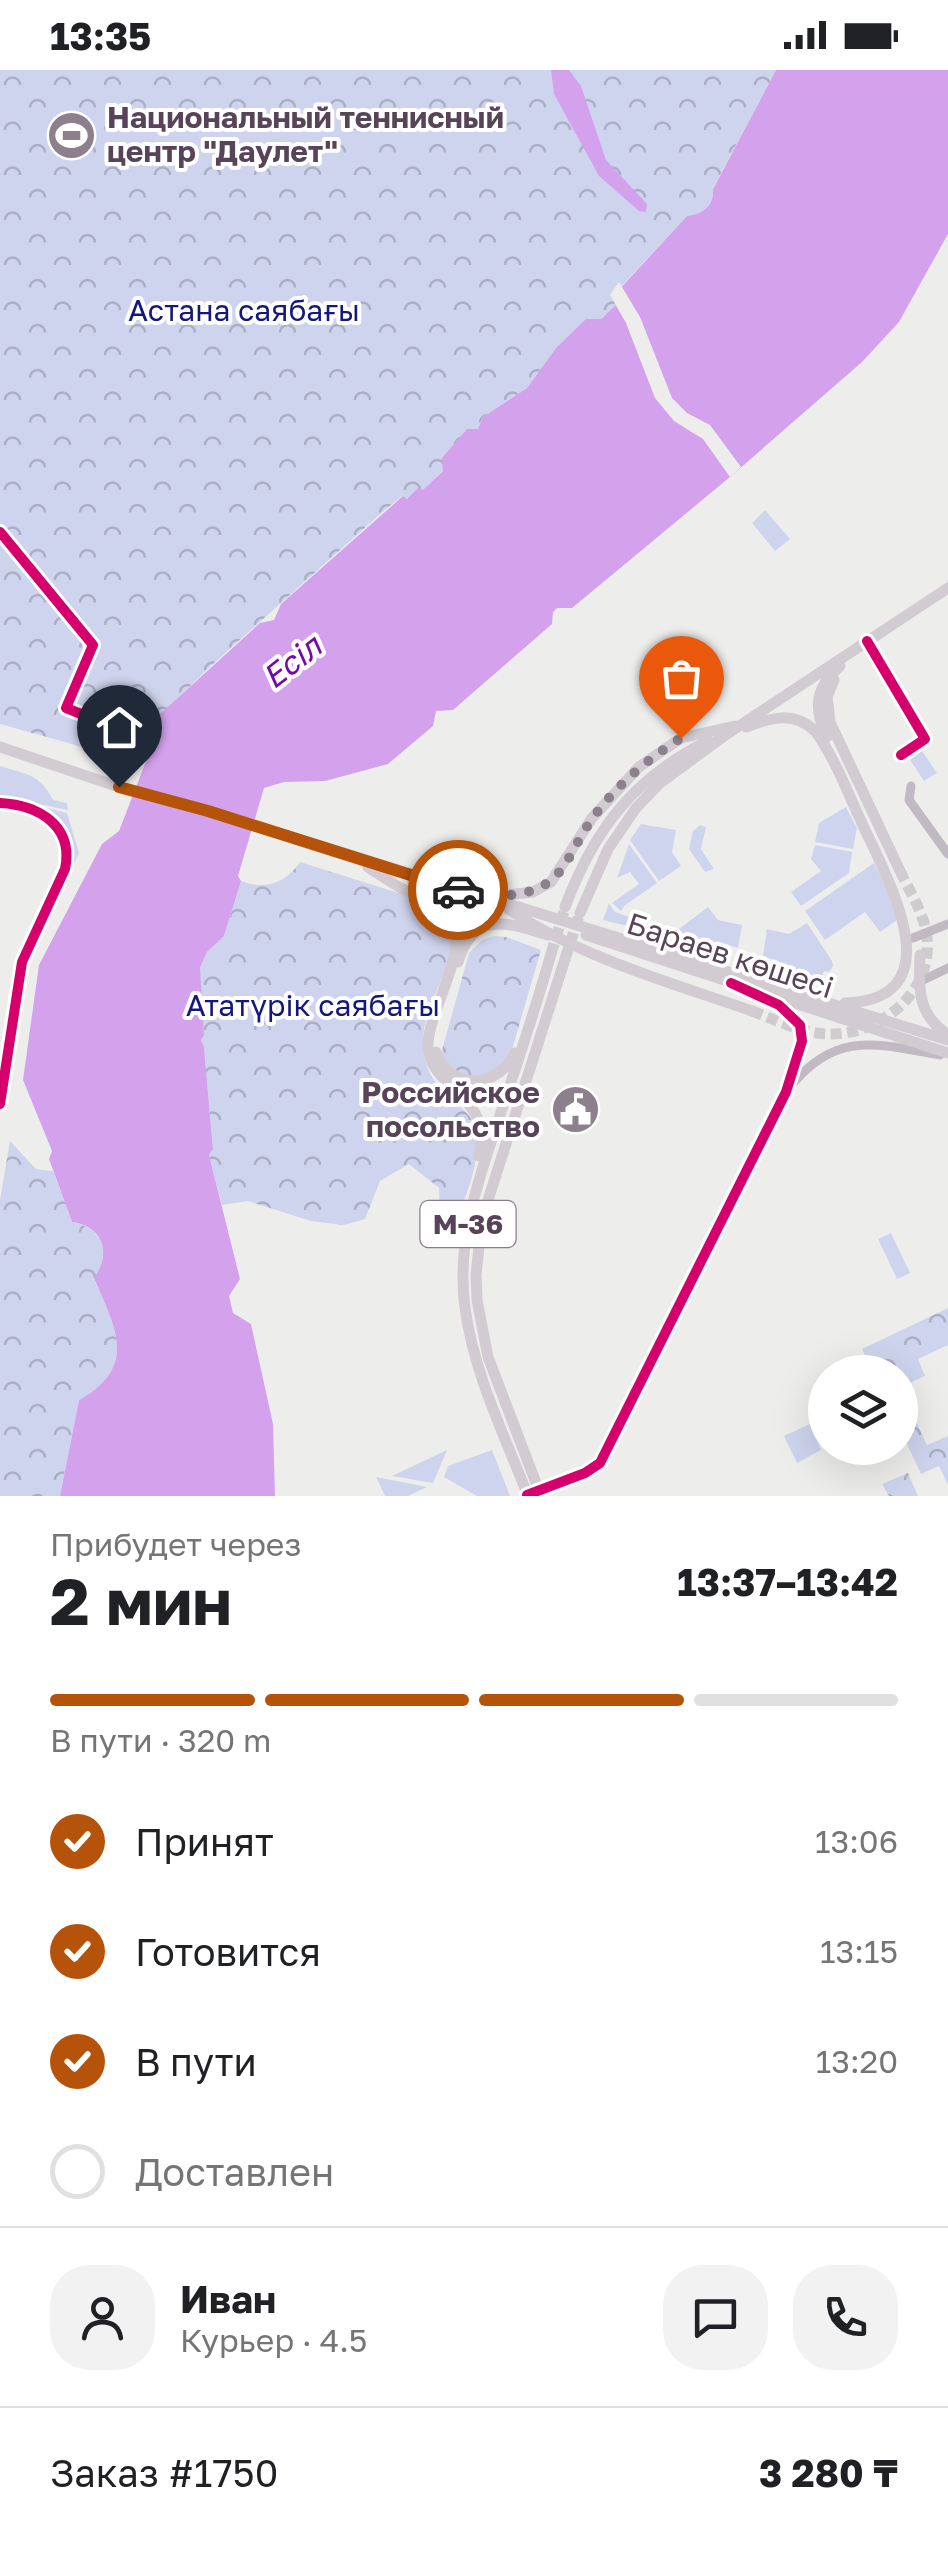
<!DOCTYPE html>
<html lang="ru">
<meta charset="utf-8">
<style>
:root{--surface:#fff;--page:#f2f2f2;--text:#202124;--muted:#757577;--line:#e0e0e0;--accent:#b45309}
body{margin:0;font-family:"Golos Text",sans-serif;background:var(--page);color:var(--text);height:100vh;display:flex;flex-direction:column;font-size:38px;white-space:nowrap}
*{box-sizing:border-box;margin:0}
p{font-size:32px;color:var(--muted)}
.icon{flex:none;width:55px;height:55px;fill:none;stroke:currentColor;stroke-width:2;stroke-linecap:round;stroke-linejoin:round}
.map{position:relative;height:1426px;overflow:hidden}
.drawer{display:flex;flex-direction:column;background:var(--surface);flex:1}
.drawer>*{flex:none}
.controls{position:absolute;left:808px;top:1285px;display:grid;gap:20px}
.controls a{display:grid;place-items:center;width:110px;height:110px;border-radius:50%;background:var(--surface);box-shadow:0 10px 40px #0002;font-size:50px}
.pin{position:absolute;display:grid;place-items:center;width:85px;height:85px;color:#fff;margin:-102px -42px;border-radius:50% 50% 50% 0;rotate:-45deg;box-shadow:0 0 10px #0007}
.pin .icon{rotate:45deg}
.courier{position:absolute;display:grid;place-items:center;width:100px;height:100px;margin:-50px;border:8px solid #b45309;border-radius:50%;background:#fff;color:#222;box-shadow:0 2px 12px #0007}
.summary em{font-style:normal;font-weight:700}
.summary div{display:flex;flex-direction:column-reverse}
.summary{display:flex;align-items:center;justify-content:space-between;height:170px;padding:0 50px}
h1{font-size:65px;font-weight:700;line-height:75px}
.bar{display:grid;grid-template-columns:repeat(4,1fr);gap:15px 10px;align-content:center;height:120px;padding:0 50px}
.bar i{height:12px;border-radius:8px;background:var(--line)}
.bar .current{background:var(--accent)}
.bar p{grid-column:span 4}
.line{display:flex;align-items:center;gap:25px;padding:0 50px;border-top:2px solid var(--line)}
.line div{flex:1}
.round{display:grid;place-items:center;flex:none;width:105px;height:105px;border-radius:40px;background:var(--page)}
ol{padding:0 50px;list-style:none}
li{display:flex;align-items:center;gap:30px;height:110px}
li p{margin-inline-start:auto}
li .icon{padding:10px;border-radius:50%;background:var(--accent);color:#fff;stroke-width:4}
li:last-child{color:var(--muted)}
li i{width:55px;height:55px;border:5px solid var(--line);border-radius:50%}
.status{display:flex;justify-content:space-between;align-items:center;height:70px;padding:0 50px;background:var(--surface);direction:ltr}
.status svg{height:28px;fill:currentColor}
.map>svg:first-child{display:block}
.grass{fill:#cfd4ee}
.forest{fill:url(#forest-crowns)}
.water{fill:#d4a2ed}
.pier{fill:#edeeec}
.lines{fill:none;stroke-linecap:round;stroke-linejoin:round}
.major-tunnel{stroke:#cfcccf;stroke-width:11;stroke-dasharray:11 5.5;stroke-linecap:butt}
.minor{stroke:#c2bac2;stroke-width:9}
.major{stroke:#d3cbd2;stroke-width:11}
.cycleway-casing{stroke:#fff;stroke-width:16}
.cycleway{stroke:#d6006c;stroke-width:10}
.done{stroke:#8c808c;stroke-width:10;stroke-dasharray:0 18}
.route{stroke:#b45309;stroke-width:12}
.labels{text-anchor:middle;stroke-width:8;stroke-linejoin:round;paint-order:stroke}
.shield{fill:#fff;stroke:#8a7c8b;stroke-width:2.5}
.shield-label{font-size:28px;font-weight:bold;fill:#584459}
.poi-label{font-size:30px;font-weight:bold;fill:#584459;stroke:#fff;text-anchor:start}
.park-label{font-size:30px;fill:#14177b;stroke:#fff}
.street-label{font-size:30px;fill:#584459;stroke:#fff}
.water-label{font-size:32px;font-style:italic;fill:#7409a7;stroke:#fff}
</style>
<div class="status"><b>13:35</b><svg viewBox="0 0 49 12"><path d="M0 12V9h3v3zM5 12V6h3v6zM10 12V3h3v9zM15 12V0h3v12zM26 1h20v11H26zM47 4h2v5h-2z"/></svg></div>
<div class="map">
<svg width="948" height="1426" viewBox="0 0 948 1426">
<defs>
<pattern id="forest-crowns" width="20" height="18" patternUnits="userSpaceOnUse" patternTransform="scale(2.5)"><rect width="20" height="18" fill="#cfd4ee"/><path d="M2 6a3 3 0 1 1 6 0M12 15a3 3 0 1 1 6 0" fill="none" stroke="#abaec4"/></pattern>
</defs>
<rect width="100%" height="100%" fill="#edeeec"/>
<!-- grass -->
<path class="grass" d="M765,440L790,469L775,481L752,453Z
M922,681L937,703L924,711L910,690Z
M0,696C26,704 40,704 53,730L67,733L68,740L0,726Z
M38,736L67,743L79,783L72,798L70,799C74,770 60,751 38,736Z
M846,737L857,758L853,779L815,772L819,753Z
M641,754L676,760L672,782L681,796L659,811L630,770Z
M629,774L657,813L624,836L621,841L612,833L639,814L630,802L617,808Z
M815,775L852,782L849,803L801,836L791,822L821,801L811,789Z
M874,793L900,848L880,862L865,842L825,870L805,841Z
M609,833L615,842L658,857L652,862L603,850Z
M708,837L718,850L742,855L738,878L723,873L710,876L657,863L662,858L675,862Z
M807,853L832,891L833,896L829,902L824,901L820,911L788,901L778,891L763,886L767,859L789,864Z
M891,1163L910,1203L897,1209L878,1169Z
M810,1354L821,1380L797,1393L784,1366Z
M447,1380L433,1413L392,1406Z
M492,1380L510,1426H477L444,1407L448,1396Z
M376,1407L427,1417L408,1426H385Z"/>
<!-- forest -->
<path class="forest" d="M0,0H776L713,118C714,136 703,144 687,146L615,223L620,231L601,249L556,278L527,318L483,347L478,359L467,360L443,388V400L423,421L407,429L402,426L379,445L212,595L136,668L111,685L0,654Z
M700,755L706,757L701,779L714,799L705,802L689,779L693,761Z
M300,792L427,832C484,865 424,921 423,970C422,994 433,1014 452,1030C460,1037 469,1043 473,1052C487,1086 462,1132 452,1164L440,1163L439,1118L409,1094L380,1111L365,1149L344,1155L311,1151L248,1131L222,1135L209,1085L213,1078L204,977L201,970L200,898L207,882L224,866L241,811C265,820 285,814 300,792Z
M494,866L506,867L541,880L509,990L475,1015L444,991L442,980L469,883L482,870Z
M10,1071L36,1099L53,1101L72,1152C103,1158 112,1183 94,1209C115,1258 139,1296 79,1330L60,1426H0V1130Z
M948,1238V1275L918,1289L925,1306L900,1317V1302H873L862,1279Z
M903,1324L927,1375L948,1366V1415L939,1396L921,1404L900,1359V1326Z
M908,1403L918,1426H889L882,1414Z"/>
<!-- water -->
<path class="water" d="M551,0H569L581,16L606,90L647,134L646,142L639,141L599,106L554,24Z
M776,0H948V164L899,252L862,292L730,407L572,538H557L553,542L552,554L453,640L436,641L433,656L388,694L325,711L284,712L264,718L238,806L241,811L224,866L207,882L200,898L204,965L201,970L204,977L213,1079L209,1085L240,1209L229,1226L233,1243L251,1254L273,1354L275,1426H60L79,1330C139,1296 115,1258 94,1208C112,1184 103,1156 72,1152L49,1089L52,1081L23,1010L39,895L102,774L119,761L155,668L160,644L260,553L274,550L281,534L403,426L407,429L419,417L423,420L443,401L442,388L467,359H478L483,347L527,318L556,278L586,249H601L620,231L615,224L687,146C703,144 714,136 713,119Z"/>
<!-- pier -->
<path class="pier" d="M619,212L640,247L672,328L687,343L710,355L741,397L730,407L703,369L674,351L655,328L626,253L610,225Z"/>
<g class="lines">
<!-- major-tunnel -->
<path class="major-tunnel" d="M551,884L564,841
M565,889L579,846
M752,941C776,950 801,963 827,964C879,966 933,923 927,868C925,845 911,824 901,803"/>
<!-- minor -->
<path class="minor" d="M0,462L93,575L66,638L104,653
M867,571L925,669L901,685
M911,716L909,730L948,784
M0,733C39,735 74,756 65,799L22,892L0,1034
M913,868L948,854
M919,912L948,898
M791,1016C836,960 878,974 940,985
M535,1422L585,1403L600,1393L786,1022L802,962L789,941L758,925"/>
<!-- major -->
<path class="major" d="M834,610L827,627L830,652L901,803
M746,657C772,647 795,641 816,662C838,693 851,732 868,766C897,827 948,929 845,933
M827,667C813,638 815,618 840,596
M0,677L122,718
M119,717L208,741L948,970
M368,797C379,804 390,812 401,818C415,826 438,829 448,842C475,876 428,938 428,975C428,1019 496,1026 479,1086
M490,827L533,822L551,812L592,748L639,697L681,668L735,656
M565,837C594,760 633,708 708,671
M508,839C582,888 669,912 752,941
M580,843L608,779L636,738L660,713L724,666L948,518
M586,865L948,983
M920,885C919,920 917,944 948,965
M458,892C474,839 508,853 548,865
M436,982C452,1022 497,1019 515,983
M528,1426C504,1364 474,1304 465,1238C455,1166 483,1097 505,1030C521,982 537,933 551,884
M541,1426L488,1287L477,1230L476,1205L482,1149L565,889"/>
<defs>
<path id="cycleway" d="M0,462L93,575L66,638L104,653
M867,571L925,669L901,685
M0,733C39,735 74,756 65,799L22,892L0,1034
M527,1425L585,1403L600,1393L786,1022L802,971L800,955L779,935L731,913"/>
</defs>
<!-- cycleway casing -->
<use href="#cycleway" class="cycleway-casing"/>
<!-- cycleway -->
<use href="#cycleway" class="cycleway"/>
</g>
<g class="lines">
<!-- done -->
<path class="done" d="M458,820C478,826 491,827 511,825C567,819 566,783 595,745C619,713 648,689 681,668"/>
<!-- route -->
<path class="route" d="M119,717L208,741L458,820"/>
</g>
<!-- icons -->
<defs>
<symbol id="stadium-disc" viewBox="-11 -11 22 22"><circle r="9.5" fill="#8c808c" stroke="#fff"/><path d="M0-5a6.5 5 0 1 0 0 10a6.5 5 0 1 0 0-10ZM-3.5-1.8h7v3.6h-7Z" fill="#fff"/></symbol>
<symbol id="civic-disc" viewBox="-11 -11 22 22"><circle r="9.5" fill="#8c808c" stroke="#fff"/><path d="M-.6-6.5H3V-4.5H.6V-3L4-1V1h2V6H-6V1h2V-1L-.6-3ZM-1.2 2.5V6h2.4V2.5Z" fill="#fff"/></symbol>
</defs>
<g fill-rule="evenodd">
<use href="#stadium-disc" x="44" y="38" width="55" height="55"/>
<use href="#civic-disc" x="548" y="1012" width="55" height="55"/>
</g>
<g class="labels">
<!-- shield labels -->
<rect class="shield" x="420.5" y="1131" width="95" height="46" rx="8"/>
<g class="shield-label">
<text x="468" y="1164">M-36</text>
</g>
<!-- poi labels -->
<g class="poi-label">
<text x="107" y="58">Национальный теннисный<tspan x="107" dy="34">центр "Даулет"</tspan></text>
<text x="540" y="1033" text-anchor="end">Российское<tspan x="540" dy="34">посольство</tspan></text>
</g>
<!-- park labels -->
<g class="park-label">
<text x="244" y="251">Астана саябағы</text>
<text x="313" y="946">Ататүрік саябағы</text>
</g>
<!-- street labels -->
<g class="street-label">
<text transform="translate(730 886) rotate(18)" y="10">Бараев көшесі</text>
</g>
<!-- water labels -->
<g class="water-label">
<text transform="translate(292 592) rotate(-38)" y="11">Есіл</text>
</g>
</g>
</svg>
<div class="controls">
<a><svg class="icon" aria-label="layers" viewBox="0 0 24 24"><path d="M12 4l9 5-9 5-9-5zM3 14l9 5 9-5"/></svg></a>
</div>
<div class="pin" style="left:681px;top:668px;background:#ea580c"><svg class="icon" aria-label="bag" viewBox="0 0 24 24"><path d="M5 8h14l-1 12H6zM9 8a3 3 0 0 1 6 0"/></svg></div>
<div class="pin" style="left:119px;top:717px;background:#1f2937"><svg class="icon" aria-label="home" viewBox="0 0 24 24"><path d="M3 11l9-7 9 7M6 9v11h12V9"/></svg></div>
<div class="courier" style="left:458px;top:820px"><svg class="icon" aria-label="car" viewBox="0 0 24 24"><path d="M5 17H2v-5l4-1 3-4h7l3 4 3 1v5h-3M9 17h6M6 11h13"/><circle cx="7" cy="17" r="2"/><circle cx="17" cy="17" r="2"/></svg></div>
</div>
<section class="drawer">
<div class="summary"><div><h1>2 мин</h1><p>Прибудет через</p></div><em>13:37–13:42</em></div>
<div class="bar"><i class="current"></i><i class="current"></i><i class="current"></i><i></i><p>В пути · 320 m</p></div>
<ol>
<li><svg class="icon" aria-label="check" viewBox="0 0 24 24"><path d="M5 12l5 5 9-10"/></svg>Принят<p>13:06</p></li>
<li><svg class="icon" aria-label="check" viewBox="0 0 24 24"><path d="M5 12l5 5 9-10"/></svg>Готовится<p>13:15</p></li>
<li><svg class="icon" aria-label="check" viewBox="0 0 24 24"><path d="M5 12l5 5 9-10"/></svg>В пути<p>13:20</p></li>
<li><i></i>Доставлен</li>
</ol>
<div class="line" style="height:180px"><a class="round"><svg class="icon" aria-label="person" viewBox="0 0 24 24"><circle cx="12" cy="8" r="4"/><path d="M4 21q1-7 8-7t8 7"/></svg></a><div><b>Иван</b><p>Курьер · 4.5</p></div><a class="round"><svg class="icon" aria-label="chat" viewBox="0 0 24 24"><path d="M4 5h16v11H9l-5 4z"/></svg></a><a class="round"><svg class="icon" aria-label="phone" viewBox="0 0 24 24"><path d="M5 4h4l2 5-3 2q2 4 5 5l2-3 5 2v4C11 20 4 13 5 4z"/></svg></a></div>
<div class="line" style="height:130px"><div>Заказ #1750</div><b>3 280 ₸</b></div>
</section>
